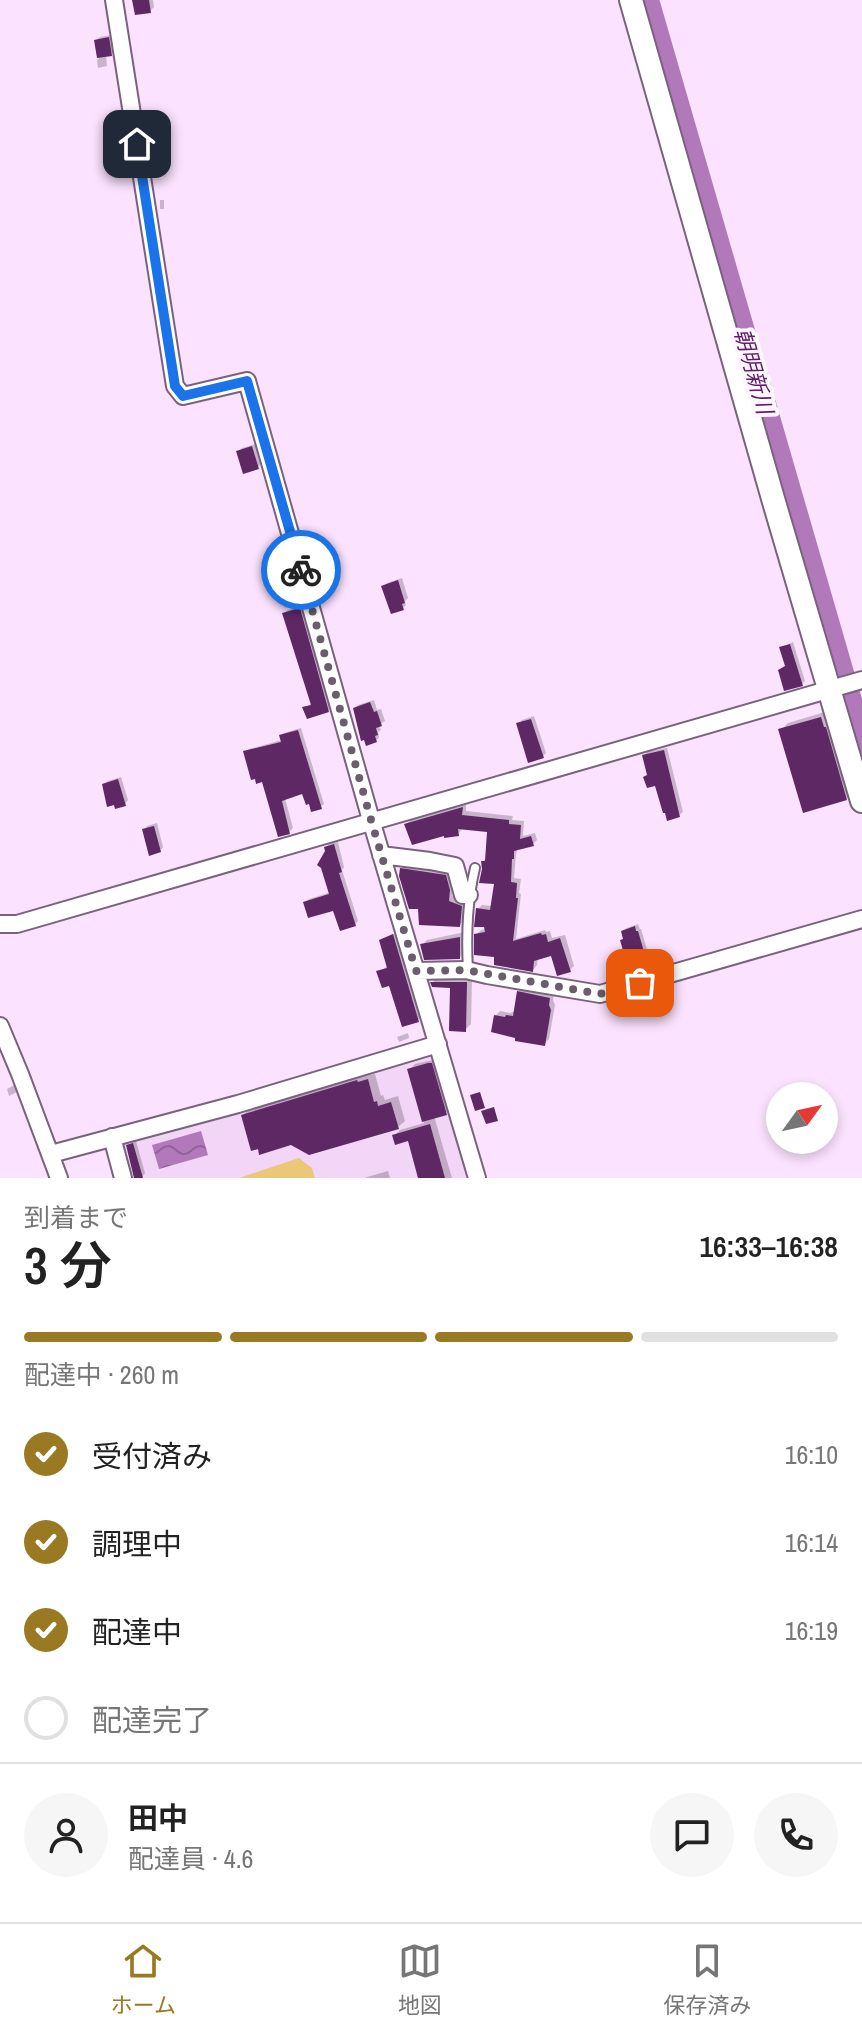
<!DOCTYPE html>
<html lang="ja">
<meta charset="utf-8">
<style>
:root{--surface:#fff;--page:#f6f6f6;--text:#222;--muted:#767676;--line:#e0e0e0;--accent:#997922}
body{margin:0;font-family:"Archivo Narrow","Noto Sans JP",sans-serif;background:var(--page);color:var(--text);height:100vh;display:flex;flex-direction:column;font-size:30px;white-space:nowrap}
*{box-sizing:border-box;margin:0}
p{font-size:26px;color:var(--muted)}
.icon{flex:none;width:44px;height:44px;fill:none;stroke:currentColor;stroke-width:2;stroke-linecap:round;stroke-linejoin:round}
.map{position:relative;height:1178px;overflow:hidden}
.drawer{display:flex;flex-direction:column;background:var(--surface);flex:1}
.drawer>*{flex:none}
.needle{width:52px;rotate:57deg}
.tools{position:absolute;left:766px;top:1082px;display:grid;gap:16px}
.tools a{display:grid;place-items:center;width:72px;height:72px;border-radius:50%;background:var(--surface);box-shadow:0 4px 12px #0003;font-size:40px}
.pin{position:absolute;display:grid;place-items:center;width:68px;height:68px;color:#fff;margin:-34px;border-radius:16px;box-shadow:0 4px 12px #0006}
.courier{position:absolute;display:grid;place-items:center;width:80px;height:80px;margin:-40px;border:6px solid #1a73e8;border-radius:50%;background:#fff;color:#222;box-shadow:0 2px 10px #0007}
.headline em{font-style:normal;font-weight:600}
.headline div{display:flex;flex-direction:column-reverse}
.headline{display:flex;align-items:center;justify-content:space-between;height:136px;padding:0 24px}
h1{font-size:52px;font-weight:600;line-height:60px}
.bar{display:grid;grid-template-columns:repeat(4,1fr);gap:12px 8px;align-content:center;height:96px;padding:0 24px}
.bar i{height:10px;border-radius:6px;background:var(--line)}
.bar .active{background:var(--accent)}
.bar p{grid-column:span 4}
.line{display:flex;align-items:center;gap:20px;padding:0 24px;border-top:2px solid var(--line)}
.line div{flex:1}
.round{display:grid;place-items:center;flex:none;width:84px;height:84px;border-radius:42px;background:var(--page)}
ol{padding:0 24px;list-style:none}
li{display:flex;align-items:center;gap:24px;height:88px}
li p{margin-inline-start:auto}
li .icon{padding:8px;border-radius:50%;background:var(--accent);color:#fff;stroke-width:4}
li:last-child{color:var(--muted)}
li i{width:44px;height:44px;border:4px solid var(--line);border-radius:50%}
.tab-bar{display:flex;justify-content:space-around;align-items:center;height:112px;border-top:2px solid var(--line);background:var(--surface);font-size:22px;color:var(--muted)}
.tab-bar a{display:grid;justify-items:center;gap:4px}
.tab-bar .active{color:var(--accent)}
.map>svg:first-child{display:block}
.built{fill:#f3d5f7}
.pitch{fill:#eac877}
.water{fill:url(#water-waves)}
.shadow{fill:#0003}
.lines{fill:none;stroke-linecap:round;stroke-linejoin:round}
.river{stroke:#b279ba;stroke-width:24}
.building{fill:#5d2864}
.lane-casing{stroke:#79637c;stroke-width:12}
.street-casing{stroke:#79637c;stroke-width:20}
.secondary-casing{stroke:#79637c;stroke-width:26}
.lane{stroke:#fff;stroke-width:8}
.street{stroke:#fff;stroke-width:16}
.secondary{stroke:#fff;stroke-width:22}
.done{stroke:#6b5d6d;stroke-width:8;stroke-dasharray:0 14.4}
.route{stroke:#1a73e8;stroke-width:10}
.labels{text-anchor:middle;stroke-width:8;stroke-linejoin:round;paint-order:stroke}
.water-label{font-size:22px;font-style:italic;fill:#611a6b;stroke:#fcf7fd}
</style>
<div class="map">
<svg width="862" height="1178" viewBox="0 0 862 1178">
<defs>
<pattern id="water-waves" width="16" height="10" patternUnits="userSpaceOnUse" patternTransform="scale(2)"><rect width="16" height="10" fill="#b279ba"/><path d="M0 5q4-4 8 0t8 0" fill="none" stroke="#906297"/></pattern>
</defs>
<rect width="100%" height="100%" fill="#fbe2fe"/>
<!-- built -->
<path class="built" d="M434,1050L470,1178H129L118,1141Z"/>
<!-- pitch -->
<path class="pitch" d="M299,1158L312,1168L315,1178H239Z"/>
<!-- water -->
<path class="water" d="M201,1131L208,1155L159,1169L152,1145Z"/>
<!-- shadow -->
<path class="shadow" d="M134,0H153L154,7L150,11Z
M112,35L114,50L111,54H106L107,66L98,68L97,60L99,58L96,40L100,37Z
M160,200H164V209H160Z
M256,444L262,463L258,467L238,452L242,448Z
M402,578L408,598L405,601L406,605L403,608L383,586L387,583Z
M303,606L332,707L328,710L305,708L312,703L284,613L288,610Z
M793,642L805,681L802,684L786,666L781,648Z
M374,700L377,710L381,709L385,721L379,725L381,730L378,732L379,737L376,741L355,708L358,705Z
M828,711L853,791L846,799L781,730L788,723Z
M534,716L546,753L543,756L518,724L522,720Z
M301,728L324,804L320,807L304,791L285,798L293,828L289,832L263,780L245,752L249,749L282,740L281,736L284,733Z
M667,748L683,812L679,815L649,774L644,756L647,752Z
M121,777L128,800L125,804L104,784L108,781Z
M466,804V811L513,816L512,820L524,821L523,836L535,833L537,840L533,844L518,848L516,854L514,878L521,879L519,893L521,894L516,939L545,930L546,932L550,931L552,938L565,935L574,966L570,970L552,954L538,958L537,965L533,970L496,956L476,935L481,930L486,929L478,909L482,905L492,906L496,882L483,861L488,857L489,831L462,829L458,834L406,824L411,820Z
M157,823L163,847L160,851L144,830L147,826Z
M338,842L344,867L342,870L358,921L355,924L334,908L305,902L309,899L331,892L326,847L329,844Z
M406,865L450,872L454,884L452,896L465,902L464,920L460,925L420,908L402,869Z
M638,924L640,929H641L651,963L648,967L625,938L623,931L627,928Z
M397,932L421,1017L418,1020L390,983L378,972L388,966L381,941Z
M465,932V952L460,957L422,945L427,940Z
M438,977H472L471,1024L465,1030L452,986L433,982Z
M523,987L554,994L553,1000L555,1005L549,1039L544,1044L495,1016L500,1011L510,1013L515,1011L518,992Z
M408,1033L409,1038L399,1042L397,1037Z
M437,1059L451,1107L446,1113L434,1116L452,1178H420L409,1139L395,1135L400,1130L424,1123L409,1070L415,1064Z
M364,1074L365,1076L375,1074L381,1096L383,1095L385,1100L398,1096L405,1121L398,1127L292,1143L243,1115L250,1109Z
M16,1084L19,1091L9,1096L7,1089Z
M136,1141L145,1173L142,1177L136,1178L128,1146Z
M388,1171L390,1178H366L367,1177Z"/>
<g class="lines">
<!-- river -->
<path class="river" d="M647,0L862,742"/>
</g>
<!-- building -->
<path class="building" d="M132,0H149L151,13L135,15Z
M109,37L112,56L97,58L94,40Z
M252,446L259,469L243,474L236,451Z
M398,580L405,603L402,604L404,610L391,614L381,586Z
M300,608L329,712L307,719L302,707L311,705L282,613Z
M790,644L803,686L784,691L778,670L785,666L779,647Z
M370,702L374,712L377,711L382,726L376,728L378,735L375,736L377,742L366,746L364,740L361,741L353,708Z
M821,717L824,727H826L847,800L803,813L778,729Z
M531,719L544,758L528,763L516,723Z
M298,730L322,809L311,812L309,804L306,805L302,794L282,801L290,834L278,837L262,782L256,784L255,779L251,780L243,751L281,742L279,735Z
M664,750L680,817L667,821L665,813H663L655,786L647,788L643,777L647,775L642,755Z
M118,779L126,806L115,809L114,805L107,807L102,784Z
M463,807L462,815L509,820V824L521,825L520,839L531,836L534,846L514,851V859H512L511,882L517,883L516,898H518L513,941L541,933L542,935L546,934L548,942L560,938L571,972L557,976L551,956L534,961L533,972L494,965V957L474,955V934L485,932L484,927H474L476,908L490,910L494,884L479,883L482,869L481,861H485L487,832L458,829L459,836L444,838V836L412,845L404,824Z
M154,826L161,852L149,856L142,829Z
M334,844L342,872L339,873L356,926L340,931L333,911L308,918L303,902L329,894L321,868L317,865L325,851L324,847Z
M400,868L446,875L450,890L449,901L462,906L460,927L419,925L418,909H409L399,876Z
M635,926L636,931H638L649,969L634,973L629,956L626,953L624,954L620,940L623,939L621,931Z
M393,934L419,1022L402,1027L389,986L382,988L376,971L387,968L379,940Z
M460,937V959L424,960L420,944Z
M430,982H467L466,1032L449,1031L450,988L432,987Z
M517,991L550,998L549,1005L551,1010L545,1046L515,1041V1038L491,1032L494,1015L505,1017L506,1015L513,1016Z
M428,1063H432L447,1115L422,1122L407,1069Z
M368,1079L374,1102L377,1101L378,1106L391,1102L399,1129L309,1155L291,1145L259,1155L258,1149L251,1151L241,1115L357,1080L358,1082Z
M480,1092L485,1108L475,1111L470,1095Z
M494,1107L498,1121L486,1124L481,1111Z
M430,1124L445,1178H418L408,1141L395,1145L392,1135Z
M133,1143L143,1178H134L126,1145Z"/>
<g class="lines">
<defs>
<path id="lane" d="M468,970C466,934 467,902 475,868"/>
<path id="street" d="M114,0L175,386L183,396L247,381L371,820L477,1178
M381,855L430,861L455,866L463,895H469
M0,924H17L862,680
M416,971L466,970L487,975L600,994L862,919
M0,1026L20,1074L59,1178
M112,1137L123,1178
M51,1154L238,1104L438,1044"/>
<path id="secondary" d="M631,0L774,502L862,801"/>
</defs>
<!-- lane casing -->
<use href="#lane" class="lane-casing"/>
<!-- street casing -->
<use href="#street" class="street-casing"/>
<!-- secondary casing -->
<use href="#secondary" class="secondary-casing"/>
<!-- lane -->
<use href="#lane" class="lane"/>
<!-- street -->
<use href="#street" class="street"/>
<!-- secondary -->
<use href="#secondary" class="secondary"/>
</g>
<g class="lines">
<!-- done -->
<path class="done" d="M301,570L371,820L416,971L466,970L600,994L640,983"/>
<!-- route -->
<path class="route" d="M137,144L175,386L183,396L247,381L301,570"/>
</g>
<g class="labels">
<!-- water labels -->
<g class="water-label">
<text transform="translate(754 371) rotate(74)" y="8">朝明新川</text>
</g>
</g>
</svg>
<div class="tools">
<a><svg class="needle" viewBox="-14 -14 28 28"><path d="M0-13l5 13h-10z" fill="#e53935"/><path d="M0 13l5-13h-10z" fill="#767676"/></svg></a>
</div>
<div class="pin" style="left:640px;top:983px;background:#ea580c"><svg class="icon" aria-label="bag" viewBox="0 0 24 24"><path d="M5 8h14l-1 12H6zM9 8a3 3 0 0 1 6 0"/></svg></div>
<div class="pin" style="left:137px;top:144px;background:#1f2937"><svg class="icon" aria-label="home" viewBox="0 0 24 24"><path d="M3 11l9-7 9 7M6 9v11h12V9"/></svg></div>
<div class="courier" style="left:301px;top:570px"><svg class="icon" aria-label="bike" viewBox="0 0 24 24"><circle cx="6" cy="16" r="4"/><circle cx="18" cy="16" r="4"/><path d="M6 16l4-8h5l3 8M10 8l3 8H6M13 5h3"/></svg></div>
</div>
<section class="drawer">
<div class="headline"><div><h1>3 分</h1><p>到着まで</p></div><em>16:33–16:38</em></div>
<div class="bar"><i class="active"></i><i class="active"></i><i class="active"></i><i></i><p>配達中 · 260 m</p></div>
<ol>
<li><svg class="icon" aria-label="check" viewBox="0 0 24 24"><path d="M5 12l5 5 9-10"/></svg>受付済み<p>16:10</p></li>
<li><svg class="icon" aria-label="check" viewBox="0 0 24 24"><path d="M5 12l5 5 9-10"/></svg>調理中<p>16:14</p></li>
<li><svg class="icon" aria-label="check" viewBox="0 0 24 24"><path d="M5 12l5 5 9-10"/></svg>配達中<p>16:19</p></li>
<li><i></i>配達完了</li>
</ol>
<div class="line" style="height:144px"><a class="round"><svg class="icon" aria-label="person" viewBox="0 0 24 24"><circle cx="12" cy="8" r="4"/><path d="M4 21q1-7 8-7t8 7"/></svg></a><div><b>田中</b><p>配達員 · 4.6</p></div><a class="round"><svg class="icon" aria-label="chat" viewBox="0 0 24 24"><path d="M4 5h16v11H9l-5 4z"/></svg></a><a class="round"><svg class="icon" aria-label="phone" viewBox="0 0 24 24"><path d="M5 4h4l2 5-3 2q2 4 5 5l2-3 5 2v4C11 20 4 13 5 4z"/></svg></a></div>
</section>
<nav class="tab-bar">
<a class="active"><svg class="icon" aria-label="home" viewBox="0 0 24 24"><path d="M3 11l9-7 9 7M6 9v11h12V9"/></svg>ホーム</a>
<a><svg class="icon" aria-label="map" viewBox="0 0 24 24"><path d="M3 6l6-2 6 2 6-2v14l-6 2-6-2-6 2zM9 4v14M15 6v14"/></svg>地図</a>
<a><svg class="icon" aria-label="saved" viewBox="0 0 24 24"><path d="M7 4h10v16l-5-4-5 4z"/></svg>保存済み</a>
</nav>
